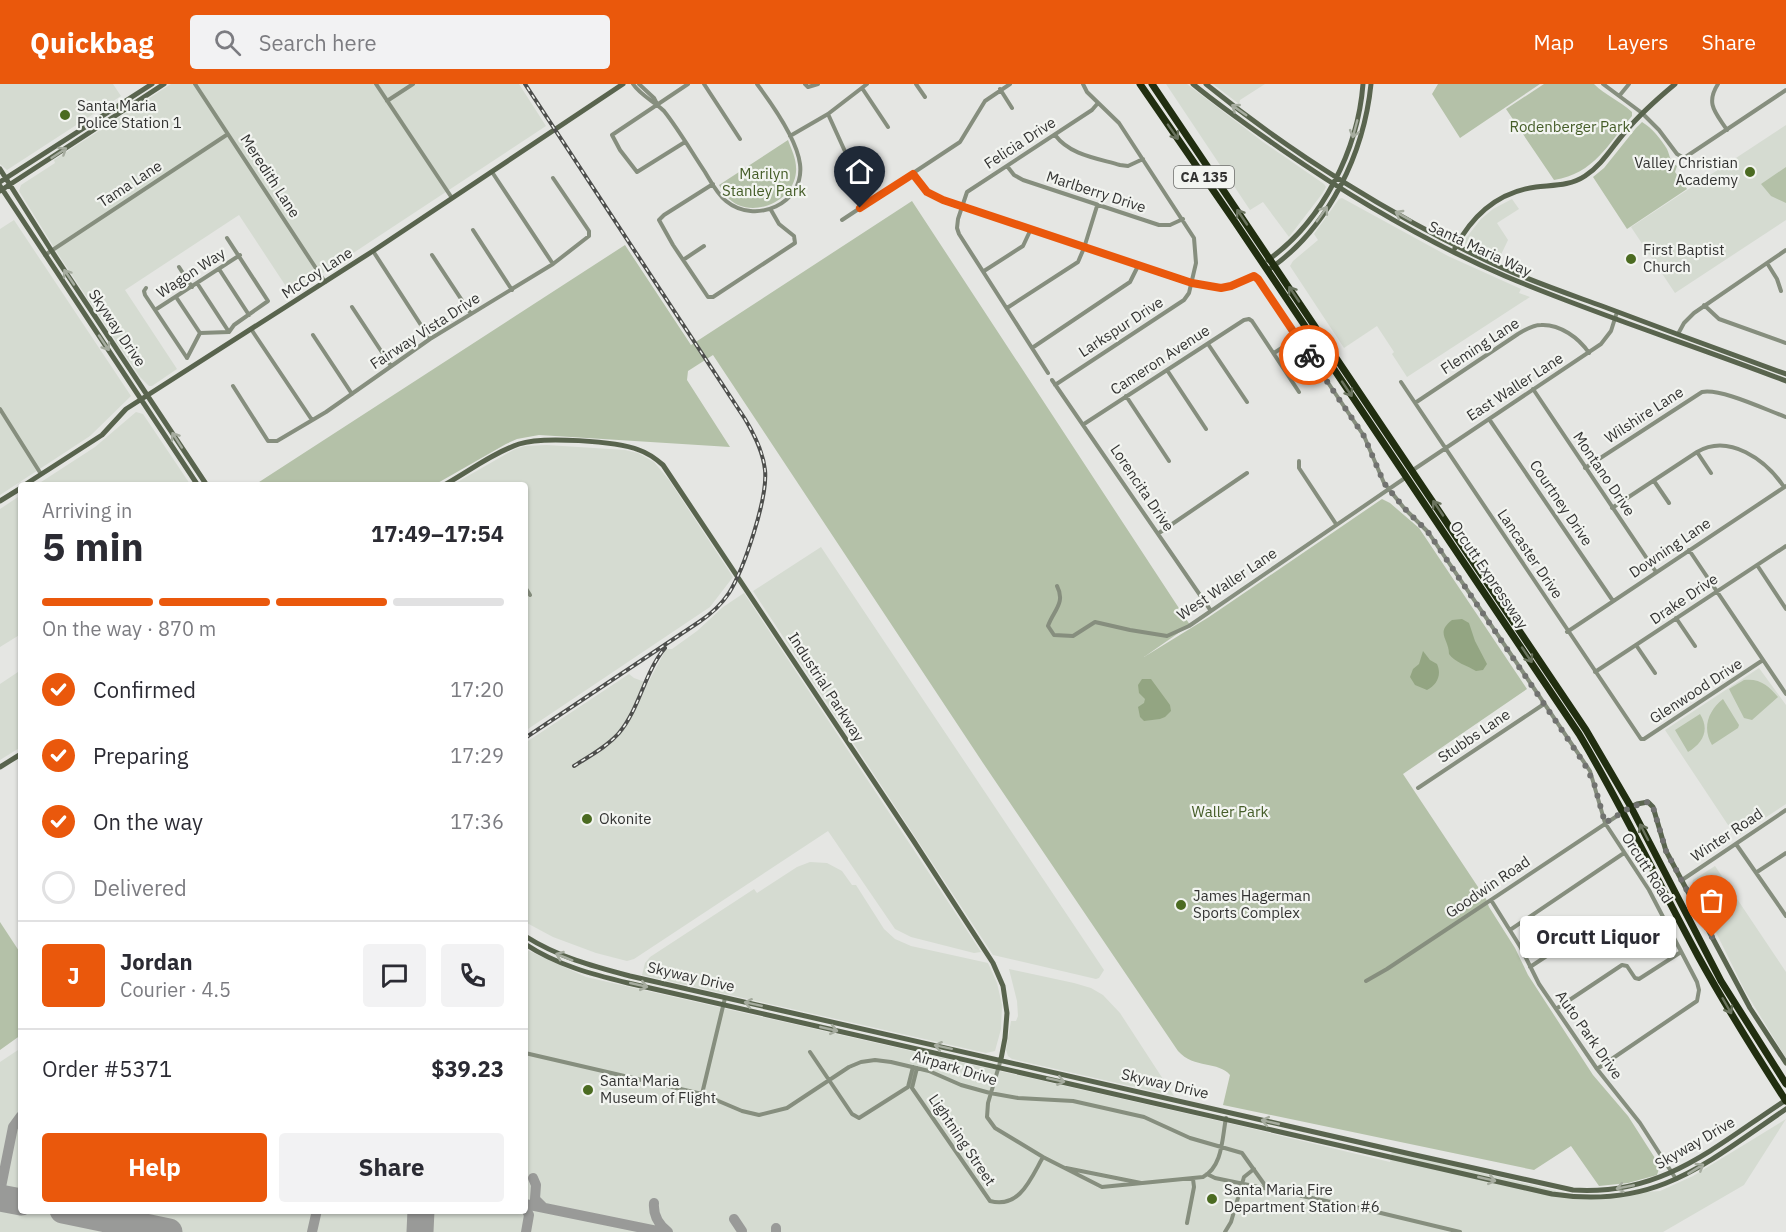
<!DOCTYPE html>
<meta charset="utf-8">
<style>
:root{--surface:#fff;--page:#f2f2f3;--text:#2b2b33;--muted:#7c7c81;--line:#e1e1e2;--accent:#ea580c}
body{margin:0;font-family:"IBM Plex Sans",sans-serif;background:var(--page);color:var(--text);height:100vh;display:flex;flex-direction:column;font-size:22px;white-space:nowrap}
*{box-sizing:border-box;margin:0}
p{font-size:20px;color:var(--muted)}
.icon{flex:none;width:33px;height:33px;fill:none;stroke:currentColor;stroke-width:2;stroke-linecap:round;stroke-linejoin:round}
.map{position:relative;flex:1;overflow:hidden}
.sheet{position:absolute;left:18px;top:398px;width:510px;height:732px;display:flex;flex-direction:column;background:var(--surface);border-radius:6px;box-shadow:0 2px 4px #0004}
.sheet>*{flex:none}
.pin{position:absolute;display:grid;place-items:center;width:51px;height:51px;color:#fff;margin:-62px -26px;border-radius:50% 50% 50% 0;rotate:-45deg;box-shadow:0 0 6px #0007}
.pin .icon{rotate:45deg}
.courier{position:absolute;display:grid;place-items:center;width:60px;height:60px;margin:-30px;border:4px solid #ea580c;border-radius:50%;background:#fff;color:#222;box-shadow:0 2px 8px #0007}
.bubble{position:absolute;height:42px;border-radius:6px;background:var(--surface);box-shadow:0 2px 4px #0004;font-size:20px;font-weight:800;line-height:42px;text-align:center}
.summary em{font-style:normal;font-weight:800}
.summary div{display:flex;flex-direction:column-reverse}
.summary{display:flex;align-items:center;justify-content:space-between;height:102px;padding:0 24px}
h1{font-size:39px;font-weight:800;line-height:45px}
.bar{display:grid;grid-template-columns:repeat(4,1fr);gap:9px 6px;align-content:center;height:72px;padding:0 24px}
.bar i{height:8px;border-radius:4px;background:var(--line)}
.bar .active{background:var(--accent)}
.bar p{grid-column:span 4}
.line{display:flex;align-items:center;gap:15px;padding:0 24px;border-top:2px solid var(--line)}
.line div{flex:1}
.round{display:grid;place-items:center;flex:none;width:63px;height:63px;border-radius:6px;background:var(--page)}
ol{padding:0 24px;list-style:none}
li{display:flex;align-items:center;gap:18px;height:66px}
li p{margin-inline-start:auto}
li .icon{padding:6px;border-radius:50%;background:var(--accent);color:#fff;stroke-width:4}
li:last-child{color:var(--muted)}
li i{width:33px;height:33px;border:3px solid var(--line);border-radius:50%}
.action{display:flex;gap:12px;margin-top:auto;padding:12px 24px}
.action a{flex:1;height:69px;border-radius:6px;background:var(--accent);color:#fff;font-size:24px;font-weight:800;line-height:69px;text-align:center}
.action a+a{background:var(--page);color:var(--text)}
header{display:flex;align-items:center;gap:36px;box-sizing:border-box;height:84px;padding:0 30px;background:var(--accent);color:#fff}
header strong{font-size:28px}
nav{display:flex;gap:33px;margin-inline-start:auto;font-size:21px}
.search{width:420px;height:54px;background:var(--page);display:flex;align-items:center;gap:15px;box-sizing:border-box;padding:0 21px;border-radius:6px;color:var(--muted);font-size:22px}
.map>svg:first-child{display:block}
.built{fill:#d5dbd1}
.green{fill:#b4c1a8}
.water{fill:#93a582}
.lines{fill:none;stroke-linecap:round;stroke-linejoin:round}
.taxiway{stroke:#999a98;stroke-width:10}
.runway{stroke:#999a98;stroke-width:27}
.street{stroke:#868e7e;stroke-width:4}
.secondary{stroke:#59644e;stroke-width:5}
.highway{stroke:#212e10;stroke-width:7}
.rail-casing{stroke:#4d4e4c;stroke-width:4}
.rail{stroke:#f2f4f0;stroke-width:1.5;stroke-dasharray:4.5;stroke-linecap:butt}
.oneway{stroke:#a6ac9f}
.oneway2{stroke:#6a735e}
.done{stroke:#717270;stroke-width:6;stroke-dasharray:0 10.8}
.route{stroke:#ea580c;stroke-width:8}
.poi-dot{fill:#4b6b21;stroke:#f2f4f0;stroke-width:2}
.labels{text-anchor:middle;stroke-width:4.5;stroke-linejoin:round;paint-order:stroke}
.shield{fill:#f2f4f0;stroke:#6c6d6b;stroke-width:1.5}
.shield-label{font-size:14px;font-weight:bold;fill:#333332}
.poi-label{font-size:15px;fill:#333332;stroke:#f2f4f0;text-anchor:start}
.park-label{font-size:15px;fill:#455d28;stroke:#f2f4f0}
.street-label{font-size:15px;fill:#333332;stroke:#f2f4f0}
</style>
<header>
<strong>Quickbag</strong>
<div class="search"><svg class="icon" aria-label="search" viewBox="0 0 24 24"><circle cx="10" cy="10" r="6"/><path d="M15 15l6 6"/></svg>Search here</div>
<nav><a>Map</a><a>Layers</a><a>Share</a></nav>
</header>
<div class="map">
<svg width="1786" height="1148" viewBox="0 0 1786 1148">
<rect width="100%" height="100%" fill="#e5e6e3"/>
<!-- built -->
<path class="built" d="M0,0H113L121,12L7,86L0,80Z
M171,0H519L546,42L291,210L239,131L125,206L177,285L152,302H149L140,293L60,173L19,107L21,101L55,79L54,76Z
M1166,0H1187L1263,58L1324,100L1326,103L1322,110L1289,153L1263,118L1250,126Z
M1213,0H1265L1240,16L1239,20Z
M1786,41V136L1675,209L1631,143Z
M1342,114L1448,172L1521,205L1519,209L1530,213L1407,293L1392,270L1394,268L1377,242L1344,264L1290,182L1293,177L1318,156L1314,150L1339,115Z
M1512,115L1519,125L1497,139L1508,156L1498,177L1466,161L1464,157L1466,154L1481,135L1493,125Z
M14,136L131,312L90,352L0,411V145Z
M136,328L143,330L190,400H38L95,363Z
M547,361L625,366L638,369L654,378L669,396L733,493L710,523L525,647V400H454L515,365L525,362Z
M21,411V550L0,563V425Z
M821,463L1104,886L1099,894L1096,895L993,871L753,507Z
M744,509L970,851L981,868L974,869L911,853L895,845L828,747L634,875L627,877L596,869L553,853L525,838V659L629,590L634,594L648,599L666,565H672L697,547L723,523Z
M1759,584L1786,621V720L1736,753L1665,646Z
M21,586V663L0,676V600Z
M810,778L827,779L842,787L852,801H856L884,845L895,855L911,862L988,879L997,899L1002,921L1001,945L995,967L986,969L642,891L645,879L650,873L754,805L757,809L797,783Z
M1715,782L1786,888V974L1745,907L1692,800L1693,796Z
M525,865L586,893L1232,1040L1390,1078L1392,1067L1578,1112L1660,1107L1693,1092L1786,1035L1744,1101L1663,1148H0V978L21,964V1126H525Z
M1009,885L1074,899L1091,904L1103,911L1120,929L1174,1012L1012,975L1008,972L1006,966L1011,937H1016L1018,932L1017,917Z"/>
<!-- green -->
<path class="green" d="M1438,0H1540L1460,54L1432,10Z
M1544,0H1594C1605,11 1620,17 1632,28V32C1607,61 1595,89 1554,96L1506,25Z
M1642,38C1652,44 1661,55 1667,65C1670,72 1670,78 1677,82L1675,88L1687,105L1627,145L1593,93L1604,84L1636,44Z
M788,56C792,67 797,76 796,88C794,114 762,131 738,121C729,117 724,109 719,101Z
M1786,83V119L1771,112L1761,100Z
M912,117L1190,541L1144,573L1209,533L1382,415L1390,419L1419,444L1527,605L1403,690L1486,815L1489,823L1515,864L1528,891L1593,991L1628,1032L1660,1082L1657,1091L1628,1099L1599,1102L1571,1062L1534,1086L1223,1021L1230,991C1219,977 1194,985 1178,967L983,679L713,271L688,287L687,296L730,363L539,351L517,355L506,360L436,400H256L625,161L691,261Z
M1744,596C1760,594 1769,602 1778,613L1752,636L1744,634L1729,605Z
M1723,615L1739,641L1738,644L1712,661C1702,644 1708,627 1723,615Z
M1700,630C1710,646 1703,659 1688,668L1675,646Z
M0,838L21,870V951L0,966Z"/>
<!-- water -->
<path class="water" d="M1462,535L1469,539L1475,557L1487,580L1483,586L1476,587C1468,582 1454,578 1449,570C1449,555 1435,549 1452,536Z
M1423,567L1430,576L1437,580C1442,591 1437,601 1427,606L1415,601L1410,593L1413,585L1419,580Z
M1142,595H1151L1170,621L1171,627L1165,633L1160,635L1144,637L1140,633L1138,623L1144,619L1145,615L1139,609L1138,601Z"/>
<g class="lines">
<!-- taxiway -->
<path class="taxiway" d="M533,1094L536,1101L535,1115L544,1124
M0,1108L13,1043L21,1032
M654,1119C653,1131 658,1140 668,1148
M525,1120L662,1148
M525,1123L529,1131L526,1148
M734,1135L742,1147
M312,1148L317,1126
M776,1148V1144"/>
<!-- runway -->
<path class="runway" d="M0,1114L21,1118
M63,1126L169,1148
M420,1148L421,1126"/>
<!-- street -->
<path class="street" d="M195,0L325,198
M376,0L452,114
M633,0C641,12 654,17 664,27C679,46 691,67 705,88C711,98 717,110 726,117C755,141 805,120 800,80C797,55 772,20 757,0
M639,0L654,14L657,20
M704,0L740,55
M805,0L808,3L818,0
M916,0L925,13
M1603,0L1642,29L1659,46L1677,70L1684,74L1786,6
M1718,0C1705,20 1716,29 1727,46
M862,4L888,43
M1000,5L1012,24
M1620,11L1629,0
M387,17L413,0
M828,30L848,74
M1055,51C1070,71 1096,74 1120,81L1128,82L1143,75
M790,52L828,30L867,0
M685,58L637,88L620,66L612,51L688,0
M1007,82L1014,91L1023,96L1159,141H1170L1183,135
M492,88L553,180
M913,90L927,108L943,116L1192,199C1209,204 1224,206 1240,199C1245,197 1248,194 1254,192L1258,195L1364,352L1384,399L1404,424L1428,448L1590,687L1605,739L1649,806L1697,898L1699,906L1697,917L1597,985
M713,100L664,131L659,136L673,161L708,213H713L795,159L794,152L779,140L771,126
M842,136L960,58L985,17L1010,0
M473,146L512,206
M227,154L268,217L234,241L229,248
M373,167L430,255
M45,171L228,50
M432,171L471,230
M683,176L704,162
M1767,179L1777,195L1781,207
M179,183L192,203
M219,185L249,231
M984,187L1023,162L1030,147
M197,199L229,248
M146,204L144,207L145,211L187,274
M176,213L200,249
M1704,221L1719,235L1786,259
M352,223L391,282
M1007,224L1078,178L1084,164L1097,122
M155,226L240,171
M251,245L312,336
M1678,250L1684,239L1694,229L1786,166
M313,251L352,310
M1208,260L1247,318
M1032,264L1130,198L1138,182
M1274,269L1297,254
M187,274L200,249L229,248
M1167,286L1206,345
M1048,289L959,150L957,144L958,135L967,108L1092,26L1098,19
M1052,296L1211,527
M1401,298L1641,655H1644L1763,576
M1055,301L1184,216L1189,209L1196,179L1194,154L1119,39L1087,8L1083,0
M233,302L268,357H277L326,328L430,255L553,180L589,152V147L553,94
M1533,305L1656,488
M1126,312L1169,377
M1415,319L1518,250C1525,246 1532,241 1541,241C1560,240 1579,254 1589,269
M0,325L41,390
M1489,335L1613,517
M1084,340L1244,236L1249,235L1252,237L1299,308
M1697,368L1711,389
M1299,377V384L1336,440
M1585,384L1702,308C1721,304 1766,326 1786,333
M1413,386L1601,260L1611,247L1617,228
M1654,397L1669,419
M1612,424L1697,368C1729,349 1766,376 1784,403
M1159,449L1247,389
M1689,466L1786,610
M1757,481L1786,525
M1057,502C1066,519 1053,527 1048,542L1054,551L1073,552L1095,538L1130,546L1167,552L1189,542L1405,394
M525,503L530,511
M1676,534L1695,562
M1567,548L1786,402
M1636,561L1655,589
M1595,588L1786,462
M1418,704L1544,620
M1736,760L1786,832
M1757,788L1786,769
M1682,796L1786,726
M1491,816L1521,864L1539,900L1597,985L1640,1039L1676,1095
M1510,846L1624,769
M1530,883L1577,852
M1366,897L1387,885L1623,728
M1556,925L1622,881L1627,882L1635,894L1639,895L1681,868
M810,968L852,1030L859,1034L908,1003L913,983
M525,969L702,1010L742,1027L759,1031L787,1024L849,983L861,978L875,976L891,978L929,987L961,1001L990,1009L1018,1014L1073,1017L1144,1033L1190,1054L1242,1069L1267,1104
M1001,975L988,1019L987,1033L995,1044L1043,1073L1102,1103L1203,1093C1223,1082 1222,1054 1226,1034
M912,1004L990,1117C1020,1125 1031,1094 1043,1073
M912,1004L917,984
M702,1010L725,914
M1066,1084L1141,1099
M1207,1090L1215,1094L1360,1124L1460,1148
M1187,1139L1194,1103L1193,1095
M1225,1148L1231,1138L1244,1093L1254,1085"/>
<!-- secondary -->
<path class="secondary" d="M1193,0C1221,23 1251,44 1281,65C1352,114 1426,158 1505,192C1597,231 1693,261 1786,297
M1206,0C1292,70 1395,134 1496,181C1530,197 1566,209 1602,222C1663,245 1725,268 1786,290
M0,85L53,169L206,400
M0,98L152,0
M0,102L197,400
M0,107L164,0
M1455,164C1472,132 1498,108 1536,103C1553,101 1570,102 1585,92C1602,81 1612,63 1625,48C1640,30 1657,15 1675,0
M1268,176C1323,137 1358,65 1363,0
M1271,184C1329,143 1364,69 1371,0
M26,400L102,351L126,325L373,167L623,0
M446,400C469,387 493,369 519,360C542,352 616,357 639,366C648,369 655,374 663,381L913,756L993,879L1003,902L1007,929L1005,954L1001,975
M0,417L21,404
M0,683L21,670
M1623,727L1637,720L1648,718L1653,723L1666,767L1750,924L1786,979
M525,852C558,873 592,882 630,892L1415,1071L1573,1106C1663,1112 1715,1062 1786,1016
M525,860C557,881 591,890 628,899L1552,1110C1656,1126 1705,1080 1786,1025"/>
<!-- highway -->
<path class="highway" d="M1140,0L1235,138L1579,650C1622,722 1658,798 1698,872C1725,921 1755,969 1786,1017
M1152,0L1586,646L1631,723L1721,897L1786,1000"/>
<defs>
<path id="rail" d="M525,654L699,538C711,530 721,521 729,509C744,485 768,414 765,386C763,367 754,350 745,335L525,0
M574,682C589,672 607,663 619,649C640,624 644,589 665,564"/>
</defs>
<!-- rail casing -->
<use href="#rail" class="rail-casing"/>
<!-- rail -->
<use href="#rail" class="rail"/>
</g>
<!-- one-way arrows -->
<defs><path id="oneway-shaft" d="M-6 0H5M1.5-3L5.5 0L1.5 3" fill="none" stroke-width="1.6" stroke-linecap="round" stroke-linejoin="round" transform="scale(1.5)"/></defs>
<g class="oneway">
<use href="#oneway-shaft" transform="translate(1239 26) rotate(-145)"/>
<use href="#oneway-shaft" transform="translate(1355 45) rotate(105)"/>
<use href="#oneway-shaft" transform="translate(59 69) rotate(-33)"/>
<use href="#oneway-shaft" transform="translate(1322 130) rotate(-55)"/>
<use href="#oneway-shaft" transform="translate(1403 132) rotate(-151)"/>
<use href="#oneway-shaft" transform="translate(69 193) rotate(-124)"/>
<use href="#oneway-shaft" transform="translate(104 259) rotate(56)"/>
<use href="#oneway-shaft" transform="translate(177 356) rotate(-123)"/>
<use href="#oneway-shaft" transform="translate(564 873) rotate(-158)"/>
<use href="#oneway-shaft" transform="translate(639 901) rotate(13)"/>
<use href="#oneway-shaft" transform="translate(753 920) rotate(-168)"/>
<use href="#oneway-shaft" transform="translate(829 945) rotate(13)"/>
<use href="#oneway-shaft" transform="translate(943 963) rotate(-168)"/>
<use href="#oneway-shaft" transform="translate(1056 996) rotate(12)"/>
<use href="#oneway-shaft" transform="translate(1270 1038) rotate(-167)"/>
<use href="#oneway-shaft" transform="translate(1696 1085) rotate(-31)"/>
<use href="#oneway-shaft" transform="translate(1487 1095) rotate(13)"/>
<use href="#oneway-shaft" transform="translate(1625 1103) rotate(169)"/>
</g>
<g class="oneway2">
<use href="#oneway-shaft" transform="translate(1173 48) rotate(55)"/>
<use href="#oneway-shaft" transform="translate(1242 133) rotate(-124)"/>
<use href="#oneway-shaft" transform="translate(1294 210) rotate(-124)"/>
<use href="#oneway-shaft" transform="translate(1347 305) rotate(56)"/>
<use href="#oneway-shaft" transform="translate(1438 424) rotate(-124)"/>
<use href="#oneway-shaft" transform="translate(1527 571) rotate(56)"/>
<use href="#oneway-shaft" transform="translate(1644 748) rotate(-117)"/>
<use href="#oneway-shaft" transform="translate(1727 922) rotate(60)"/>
</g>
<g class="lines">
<!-- done -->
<path class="done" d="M1309,271L1364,352L1384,399L1404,424L1428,448L1584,679L1594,699L1605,739L1631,723L1648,718L1653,723L1666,767L1712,853"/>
<!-- route -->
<path class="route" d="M860,124L913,90L927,108L943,116L1192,199L1221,204L1231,202L1254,192L1258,195L1309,271"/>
</g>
<!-- markers -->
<g class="poi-dot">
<circle cx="65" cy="31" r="6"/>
<circle cx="1750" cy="88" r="6"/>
<circle cx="1631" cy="175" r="6"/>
<circle cx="587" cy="735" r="6"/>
<circle cx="1181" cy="821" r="6"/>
<circle cx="588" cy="1006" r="6"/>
<circle cx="1212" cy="1115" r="6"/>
</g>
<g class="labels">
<!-- shield labels -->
<rect class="shield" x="1174" y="82" width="60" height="22" rx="4.5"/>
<g class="shield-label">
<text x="1204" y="98">CA 135</text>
</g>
<!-- poi labels -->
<g class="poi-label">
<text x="77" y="27">Santa Maria<tspan x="77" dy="17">Police Station 1</tspan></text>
<text x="1738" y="84" text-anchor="end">Valley Christian<tspan x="1738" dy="17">Academy</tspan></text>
<text x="1643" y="171">First Baptist<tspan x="1643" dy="17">Church</tspan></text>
<text x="599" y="740">Okonite</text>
<text x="1193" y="817">James Hagerman<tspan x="1193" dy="17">Sports Complex</tspan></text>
<text x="600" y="1002">Santa Maria<tspan x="600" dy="17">Museum of Flight</tspan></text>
<text x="1224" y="1111">Santa Maria Fire<tspan x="1224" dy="17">Department Station #6</tspan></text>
</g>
<!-- park labels -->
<g class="park-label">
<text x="1570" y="48">Rodenberger Park</text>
<text x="764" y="95">Marilyn<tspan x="764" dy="17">Stanley Park</tspan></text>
<text x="1230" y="733">Waller Park</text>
</g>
<!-- street labels -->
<g class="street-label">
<text transform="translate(1020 59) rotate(-33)" y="5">Felicia Drive</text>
<text transform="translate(270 92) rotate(57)" y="5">Meredith Lane</text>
<text transform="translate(130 100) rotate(-33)" y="5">Tama Lane</text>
<text transform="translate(1096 108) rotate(18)" y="5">Marlberry Drive</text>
<text transform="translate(1480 165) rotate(25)" y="5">Santa Maria Way</text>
<text transform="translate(191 189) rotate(-33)" y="5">Wagon Way</text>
<text transform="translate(317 189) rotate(-33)" y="5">McCoy Lane</text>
<text transform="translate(1121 243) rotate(-33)" y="5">Larkspur Drive</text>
<text transform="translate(117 244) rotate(56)" y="5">Skyway Drive</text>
<text transform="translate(425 247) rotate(-33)" y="5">Fairway Vista Drive</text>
<text transform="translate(1480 262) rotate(-33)" y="5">Fleming Lane</text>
<text transform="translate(1160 276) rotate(-33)" y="5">Cameron Avenue</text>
<text transform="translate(1515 303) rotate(-33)" y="5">East Waller Lane</text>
<text transform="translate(1644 331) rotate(-33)" y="5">Wilshire Lane</text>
<text transform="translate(1604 390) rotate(56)" y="5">Montano Drive</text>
<text transform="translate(1142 404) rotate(56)" y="5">Lorencita Drive</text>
<text transform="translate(1561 419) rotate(56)" y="5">Courtney Drive</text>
<text transform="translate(1670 464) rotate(-34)" y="5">Downing Lane</text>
<text transform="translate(1530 470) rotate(56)" y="5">Lancaster Drive</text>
<text transform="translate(1489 491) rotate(56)" y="5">Orcutt Expressway</text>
<text transform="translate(1227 500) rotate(-34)" y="5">West Waller Lane</text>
<text transform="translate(1684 515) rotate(-34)" y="5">Drake Drive</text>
<text transform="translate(826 603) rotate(57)" y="5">Industrial Parkway</text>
<text transform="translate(1696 607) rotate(-33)" y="5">Glenwood Drive</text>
<text transform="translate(1474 652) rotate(-34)" y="5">Stubbs Lane</text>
<text transform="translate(1727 751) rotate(-34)" y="5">Winter Road</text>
<text transform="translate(1647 784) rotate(57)" y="5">Orcutt Road</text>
<text transform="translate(1488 803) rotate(-34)" y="5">Goodwin Road</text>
<text transform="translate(691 893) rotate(13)" y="5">Skyway Drive</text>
<text transform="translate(1589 951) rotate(55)" y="5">Auto Park Drive</text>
<text transform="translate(955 984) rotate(17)" y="5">Airpark Drive</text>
<text transform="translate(1165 1000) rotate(13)" y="5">Skyway Drive</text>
<text transform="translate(962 1056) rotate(56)" y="5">Lightning Street</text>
<text transform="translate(1695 1059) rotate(-30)" y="5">Skyway Drive</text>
</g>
</g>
</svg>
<div class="pin" style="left:1712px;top:853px;background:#ea580c"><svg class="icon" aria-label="bag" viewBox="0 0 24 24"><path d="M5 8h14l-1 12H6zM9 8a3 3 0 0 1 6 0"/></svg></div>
<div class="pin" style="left:860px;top:124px;background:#1f2937"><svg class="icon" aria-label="home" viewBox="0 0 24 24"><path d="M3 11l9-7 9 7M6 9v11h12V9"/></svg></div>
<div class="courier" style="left:1309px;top:271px"><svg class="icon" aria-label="bike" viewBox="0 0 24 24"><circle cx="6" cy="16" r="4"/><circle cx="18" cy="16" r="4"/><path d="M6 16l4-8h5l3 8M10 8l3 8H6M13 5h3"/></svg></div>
<div class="bubble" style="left:1520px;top:832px;width:156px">Orcutt Liquor</div>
<section class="sheet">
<div class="summary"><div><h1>5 min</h1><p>Arriving in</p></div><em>17:49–17:54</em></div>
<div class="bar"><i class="active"></i><i class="active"></i><i class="active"></i><i></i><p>On the way · 870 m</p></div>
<ol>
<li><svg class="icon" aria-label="check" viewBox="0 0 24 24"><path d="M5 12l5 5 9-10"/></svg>Confirmed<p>17:20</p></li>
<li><svg class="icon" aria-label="check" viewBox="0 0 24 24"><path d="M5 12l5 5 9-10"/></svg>Preparing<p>17:29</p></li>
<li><svg class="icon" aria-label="check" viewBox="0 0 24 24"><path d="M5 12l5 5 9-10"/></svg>On the way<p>17:36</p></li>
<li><i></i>Delivered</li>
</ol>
<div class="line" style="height:108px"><b class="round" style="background:var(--accent);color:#fff">J</b><div><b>Jordan</b><p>Courier · 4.5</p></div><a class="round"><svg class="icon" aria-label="chat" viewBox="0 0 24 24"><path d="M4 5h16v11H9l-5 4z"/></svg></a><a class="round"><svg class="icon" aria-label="phone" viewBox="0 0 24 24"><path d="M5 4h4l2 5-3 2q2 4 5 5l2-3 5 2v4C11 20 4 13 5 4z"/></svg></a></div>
<div class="line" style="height:78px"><div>Order #5371</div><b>$39.23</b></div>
<div class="action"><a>Help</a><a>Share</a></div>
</section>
</div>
